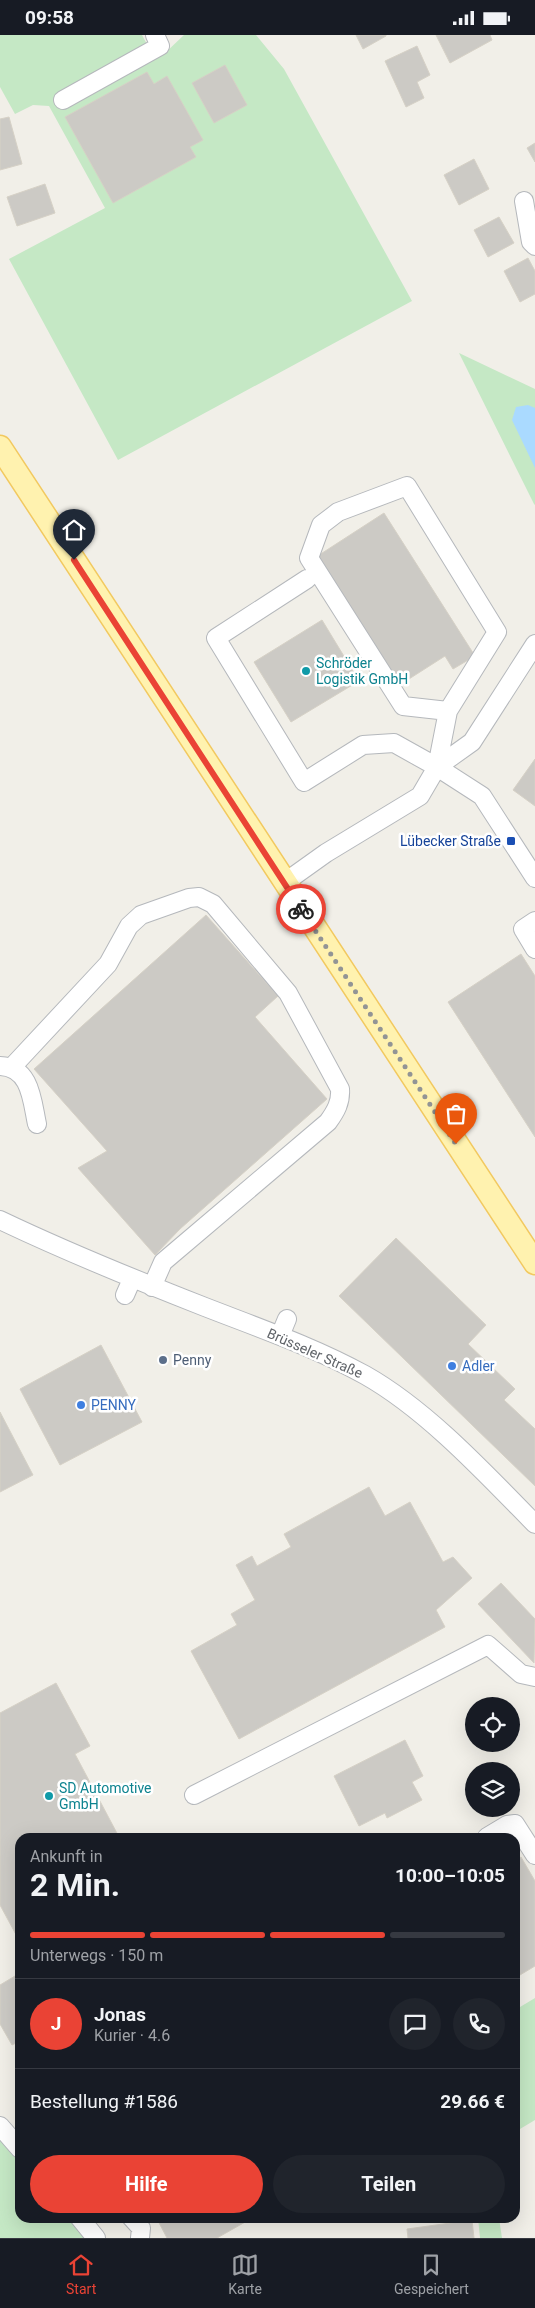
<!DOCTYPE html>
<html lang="de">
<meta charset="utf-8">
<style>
:root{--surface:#171b24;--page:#20242c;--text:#f1f3f6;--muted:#9ea1a6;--line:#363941;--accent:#ea4335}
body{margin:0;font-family:Roboto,sans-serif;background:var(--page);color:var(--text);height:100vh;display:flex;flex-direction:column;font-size:19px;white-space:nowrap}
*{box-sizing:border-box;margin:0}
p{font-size:16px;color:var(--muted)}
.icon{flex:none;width:28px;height:28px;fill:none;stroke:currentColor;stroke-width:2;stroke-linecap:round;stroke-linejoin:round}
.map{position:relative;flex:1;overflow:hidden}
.panel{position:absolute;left:15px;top:1798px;width:505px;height:390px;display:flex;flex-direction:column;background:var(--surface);border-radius:15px;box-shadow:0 5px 20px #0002}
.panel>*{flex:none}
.fabs{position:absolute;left:465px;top:1662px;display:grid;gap:10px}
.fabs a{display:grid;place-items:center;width:55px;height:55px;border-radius:50%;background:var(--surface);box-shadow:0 5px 20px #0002;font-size:25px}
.pin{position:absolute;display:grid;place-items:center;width:42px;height:42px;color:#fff;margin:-51px -21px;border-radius:50% 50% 50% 0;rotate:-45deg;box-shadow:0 0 5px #0007}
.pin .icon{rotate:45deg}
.courier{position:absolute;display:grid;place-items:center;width:50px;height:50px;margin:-25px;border:4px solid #ea4335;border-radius:50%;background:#fff;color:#222;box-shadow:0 1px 6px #0007}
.headline em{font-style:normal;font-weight:700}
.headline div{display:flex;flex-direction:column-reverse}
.headline{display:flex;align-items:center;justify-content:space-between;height:85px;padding:0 15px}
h1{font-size:32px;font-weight:700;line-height:38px}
.bar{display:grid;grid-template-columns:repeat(4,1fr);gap:8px 5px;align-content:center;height:60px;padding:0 15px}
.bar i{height:6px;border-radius:4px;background:var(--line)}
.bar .selected{background:var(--accent)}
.bar p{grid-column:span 4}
.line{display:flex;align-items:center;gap:12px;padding:0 15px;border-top:1px solid var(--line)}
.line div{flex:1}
.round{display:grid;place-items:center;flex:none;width:52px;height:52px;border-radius:26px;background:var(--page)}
.action{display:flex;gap:10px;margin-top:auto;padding:10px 15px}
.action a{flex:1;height:58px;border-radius:30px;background:var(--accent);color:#fff;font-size:20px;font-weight:700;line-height:58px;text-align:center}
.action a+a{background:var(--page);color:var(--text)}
.status{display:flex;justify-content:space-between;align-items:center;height:35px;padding:0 25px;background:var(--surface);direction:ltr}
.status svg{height:14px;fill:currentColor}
.menu{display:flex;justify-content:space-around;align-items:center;height:70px;border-top:1px solid var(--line);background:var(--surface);font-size:14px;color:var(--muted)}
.menu a{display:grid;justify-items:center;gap:2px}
.menu .selected{color:var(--accent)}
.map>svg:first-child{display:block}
.green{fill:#c5e8c5}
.water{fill:#aadaff}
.building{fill:#cccac5;stroke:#d6d1c6}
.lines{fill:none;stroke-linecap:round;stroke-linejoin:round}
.minor-casing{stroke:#b5b8bc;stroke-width:20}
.major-casing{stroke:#f2c960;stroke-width:25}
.minor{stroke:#fff;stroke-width:18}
.major{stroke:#fff2af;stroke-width:22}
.done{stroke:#929495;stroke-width:5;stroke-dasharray:0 9}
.route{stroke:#ea4335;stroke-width:6}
.culture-dot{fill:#0f9aa8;stroke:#fff;stroke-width:2}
.transit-dot{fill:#1a4fb4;stroke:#fff;stroke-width:2}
.service-dot{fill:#5c6f8a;stroke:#fff;stroke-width:2}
.shop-dot{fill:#3f7fe0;stroke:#fff;stroke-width:2}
.labels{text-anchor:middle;stroke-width:5;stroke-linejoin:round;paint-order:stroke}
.culture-label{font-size:14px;fill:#0d838f;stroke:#fff;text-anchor:start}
.transit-label{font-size:14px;fill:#164399;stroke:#fff;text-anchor:end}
.street-label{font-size:14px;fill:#5f6368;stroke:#fff}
.service-label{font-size:14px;fill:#4e5e75;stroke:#fff;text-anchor:start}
.shop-label{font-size:14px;fill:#366cbe;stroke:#fff;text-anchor:start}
</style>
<div class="status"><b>09:58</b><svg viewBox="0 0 49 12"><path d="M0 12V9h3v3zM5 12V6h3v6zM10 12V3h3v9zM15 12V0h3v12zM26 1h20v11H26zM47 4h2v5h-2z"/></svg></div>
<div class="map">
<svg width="535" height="2203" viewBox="0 0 535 2203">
<rect width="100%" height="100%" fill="#f1efe8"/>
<!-- green -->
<path class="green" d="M0,0H142L155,24L164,19L184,0H256L284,34L412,266L118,425L9,224L105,173L49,71L33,70L15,79L0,52Z
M459,318L535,354V470L534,469Z
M535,1963V2085L515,2097V1975Z
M0,2091L20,2114V2182L79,2183L96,2203H0Z
M478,2183H499L502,2203H480Z"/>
<!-- water -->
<path class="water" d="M528,370L535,373V433L512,385L516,372Z"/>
<!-- building -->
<path class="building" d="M356,0H386V1L363,14Z
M436,0H490L492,5L450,28Z
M417,11L430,40L417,47L424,63L406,72L385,26Z
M225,30L247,70L214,88L192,48Z
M147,37L154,49L167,41L203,105L190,112L196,122L113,168L65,82Z
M9,82L22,129L0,135V84Z
M535,108V127L527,113Z
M474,124L489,154L459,170L444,140Z
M45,149L55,178L17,191L7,162Z
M499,182L514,208L488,222L474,195Z
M528,223L535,236V259L520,267L504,236Z
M384,478L475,621L453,634L445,621L398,651L316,522Z
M322,585L359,646L291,687L254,627Z
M535,724V771L513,755Z
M206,880L278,961L255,982L327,1064L180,1194L155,1220L78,1133L107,1116L34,1034Z
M521,919L535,941V1102L448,967Z
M396,1203L486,1290L468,1309L515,1354L504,1365L535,1394V1451L339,1261Z
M101,1310L142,1387L60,1430L20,1354Z
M0,1377L33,1440L0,1457Z
M369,1452L385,1481L410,1467L443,1527L453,1522L472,1543L436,1575L445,1592L239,1704L191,1616L237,1590L231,1579L255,1565L236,1530L252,1521L257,1531L291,1512L284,1499Z
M501,1548L535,1584L534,1628L478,1569Z
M56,1648L90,1711L75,1719L119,1802H20V1907L0,1870V1678Z
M405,1705L423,1741L412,1747L422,1765L387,1783L385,1778L359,1791L334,1741Z
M521,1822L535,1846V1931L515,1943V1826Z
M20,1938V2006L12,2010L0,1989V1950Z
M156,2182H254L217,2203H167Z
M472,2185L474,2203H408L407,2194Z"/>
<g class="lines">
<defs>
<path id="minor" d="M63,65L160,11L155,0
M524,166L531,207L535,211
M307,544L216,603L304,747L363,710L394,708L437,732L482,761L535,843
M437,732L472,707L535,609
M284,848L326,818L420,761L437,732L448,676L497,597L407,451L338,477L321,490L309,523L403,671L448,676
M535,886L523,894L535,914
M0,1031C31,1032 32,1066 37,1089
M12,1032L108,929L129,891L141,880L189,863L199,862L213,869L288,958L340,1054C341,1067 336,1076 328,1087L163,1227L152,1252
M0,1185C67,1217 136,1245 205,1272C259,1293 314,1312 365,1340C427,1375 485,1438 535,1489
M125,1260L132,1244
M280,1301L287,1284
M194,1760L488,1610L521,1639L535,1642
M487,1802L507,1790L515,1789L535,1820
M0,2091L20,2114
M79,2182L96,2203
M131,2182L141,2193L140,2203"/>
<path id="major" d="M0,412L535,1228"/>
</defs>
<!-- minor casing -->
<use href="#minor" class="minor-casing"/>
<!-- major casing -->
<use href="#major" class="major-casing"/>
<!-- minor -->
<use href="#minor" class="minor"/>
<!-- major -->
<use href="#major" class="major"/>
</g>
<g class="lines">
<!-- done -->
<path class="done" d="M301,874L456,1109"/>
<!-- route -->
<path class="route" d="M74,525L301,874"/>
</g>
<!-- markers -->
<g class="culture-dot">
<circle cx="306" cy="636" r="5"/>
<circle cx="49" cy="1761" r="5"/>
</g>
<rect class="transit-dot" x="506" y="801" width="10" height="10" rx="2.5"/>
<circle class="service-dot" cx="163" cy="1325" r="5"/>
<g class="shop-dot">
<circle cx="452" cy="1331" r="5"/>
<circle cx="81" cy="1370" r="5"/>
</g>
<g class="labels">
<!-- culture labels -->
<g class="culture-label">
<text x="316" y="633">Schröder<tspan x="316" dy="16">Logistik GmbH</tspan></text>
<text x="59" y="1758">SD Automotive<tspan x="59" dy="16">GmbH</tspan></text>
</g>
<!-- transit labels -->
<g class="transit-label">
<text x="501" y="811">Lübecker Straße</text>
</g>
<!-- street labels -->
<g class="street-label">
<text transform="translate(315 1318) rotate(24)" y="5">Brüsseler Straße</text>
</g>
<!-- service labels -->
<g class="service-label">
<text x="173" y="1330">Penny</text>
</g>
<!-- shop labels -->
<g class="shop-label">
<text x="462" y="1336">Adler</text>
<text x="91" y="1375">PENNY</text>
</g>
</g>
</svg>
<div class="fabs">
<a><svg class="icon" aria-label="locate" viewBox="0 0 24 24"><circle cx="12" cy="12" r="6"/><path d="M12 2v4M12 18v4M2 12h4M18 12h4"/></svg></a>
<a><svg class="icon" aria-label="layers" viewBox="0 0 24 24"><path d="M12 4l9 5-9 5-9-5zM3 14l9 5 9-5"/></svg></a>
</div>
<div class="pin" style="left:456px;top:1109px;background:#ea580c"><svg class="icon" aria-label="bag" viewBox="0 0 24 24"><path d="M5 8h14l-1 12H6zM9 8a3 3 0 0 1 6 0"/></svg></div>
<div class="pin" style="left:74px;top:525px;background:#1f2937"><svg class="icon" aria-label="home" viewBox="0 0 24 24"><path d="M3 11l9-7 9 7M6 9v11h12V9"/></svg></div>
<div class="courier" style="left:301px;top:874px"><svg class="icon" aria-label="bike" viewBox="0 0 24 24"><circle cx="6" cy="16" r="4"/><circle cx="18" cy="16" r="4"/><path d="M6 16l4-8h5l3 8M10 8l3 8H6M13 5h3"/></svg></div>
<section class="panel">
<div class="headline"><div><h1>2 Min.</h1><p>Ankunft in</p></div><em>10:00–10:05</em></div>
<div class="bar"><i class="selected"></i><i class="selected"></i><i class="selected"></i><i></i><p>Unterwegs · 150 m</p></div>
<div class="line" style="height:90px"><b class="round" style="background:var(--accent);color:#fff">J</b><div><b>Jonas</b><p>Kurier · 4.6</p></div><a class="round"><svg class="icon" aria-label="chat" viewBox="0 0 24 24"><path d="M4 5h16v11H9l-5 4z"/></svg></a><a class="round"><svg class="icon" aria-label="phone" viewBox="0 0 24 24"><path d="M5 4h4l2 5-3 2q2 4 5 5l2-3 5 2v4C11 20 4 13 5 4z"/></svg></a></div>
<div class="line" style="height:65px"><div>Bestellung #1586</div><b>29.66 €</b></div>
<div class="action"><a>Hilfe</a><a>Teilen</a></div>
</section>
</div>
<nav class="menu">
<a class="selected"><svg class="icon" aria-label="home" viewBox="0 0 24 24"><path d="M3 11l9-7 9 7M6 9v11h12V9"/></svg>Start</a>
<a><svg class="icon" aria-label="map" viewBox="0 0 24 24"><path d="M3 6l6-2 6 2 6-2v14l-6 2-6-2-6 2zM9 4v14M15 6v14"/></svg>Karte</a>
<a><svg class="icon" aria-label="saved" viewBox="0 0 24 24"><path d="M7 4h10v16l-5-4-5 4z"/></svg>Gespeichert</a>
</nav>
